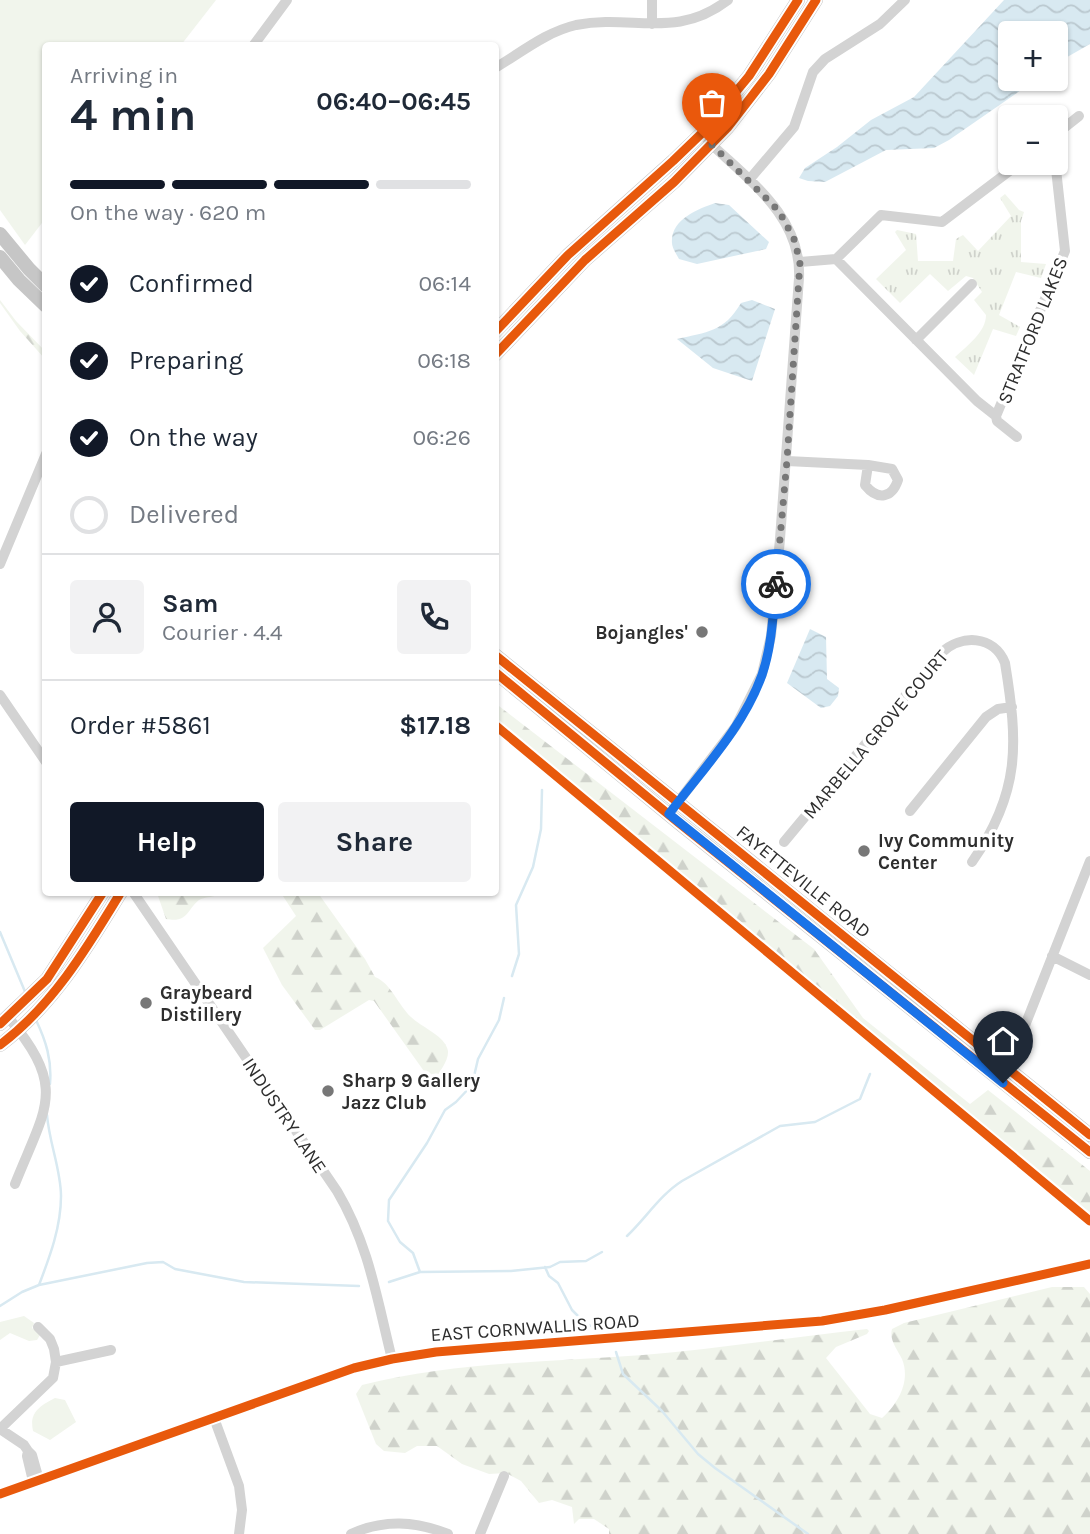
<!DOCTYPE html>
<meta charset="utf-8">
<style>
:root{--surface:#fff;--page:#f2f2f3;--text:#1f2937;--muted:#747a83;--line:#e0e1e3;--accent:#111827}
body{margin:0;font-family:Karla,sans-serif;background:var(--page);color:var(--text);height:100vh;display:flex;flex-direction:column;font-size:26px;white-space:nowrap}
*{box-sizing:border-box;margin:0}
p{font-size:23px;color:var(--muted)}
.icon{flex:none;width:38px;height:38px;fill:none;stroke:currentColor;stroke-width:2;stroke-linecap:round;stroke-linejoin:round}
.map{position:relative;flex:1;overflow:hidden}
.drawer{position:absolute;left:42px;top:42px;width:457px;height:854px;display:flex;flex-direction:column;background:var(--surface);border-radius:7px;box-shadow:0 2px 5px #0004}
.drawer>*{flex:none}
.controls{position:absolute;left:998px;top:21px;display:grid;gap:14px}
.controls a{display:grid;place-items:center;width:70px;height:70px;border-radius:7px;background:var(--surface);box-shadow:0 2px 5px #0004;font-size:35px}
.pin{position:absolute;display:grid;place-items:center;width:60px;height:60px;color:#fff;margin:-72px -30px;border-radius:50% 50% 50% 0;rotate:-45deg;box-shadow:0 0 7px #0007}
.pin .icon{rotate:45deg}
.courier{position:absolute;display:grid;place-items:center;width:70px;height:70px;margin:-35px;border:5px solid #1a73e8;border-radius:50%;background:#fff;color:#222;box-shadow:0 2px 9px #0007}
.headline em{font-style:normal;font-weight:700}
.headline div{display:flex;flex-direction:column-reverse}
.headline{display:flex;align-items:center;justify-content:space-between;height:119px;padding:0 28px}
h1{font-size:46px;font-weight:700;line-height:52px}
.bar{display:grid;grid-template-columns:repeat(4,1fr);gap:10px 7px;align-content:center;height:84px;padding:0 28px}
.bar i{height:9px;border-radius:5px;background:var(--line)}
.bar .selected{background:var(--accent)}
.bar p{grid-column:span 4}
.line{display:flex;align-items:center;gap:18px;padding:0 28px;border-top:2px solid var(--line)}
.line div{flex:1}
.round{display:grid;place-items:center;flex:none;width:74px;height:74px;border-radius:7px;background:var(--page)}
ol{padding:0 28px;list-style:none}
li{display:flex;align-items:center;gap:21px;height:77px}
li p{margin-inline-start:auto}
li .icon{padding:7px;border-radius:50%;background:var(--accent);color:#fff;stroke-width:4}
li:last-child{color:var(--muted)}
li i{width:38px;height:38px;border:4px solid var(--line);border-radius:50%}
.primary-button{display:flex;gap:14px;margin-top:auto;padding:14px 28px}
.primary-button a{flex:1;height:80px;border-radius:7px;background:var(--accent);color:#fff;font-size:28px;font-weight:700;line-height:80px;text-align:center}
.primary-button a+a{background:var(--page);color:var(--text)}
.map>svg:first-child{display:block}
.grass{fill:url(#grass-tufts)}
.forest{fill:url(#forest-firs)}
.park{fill:#f1f5ec}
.water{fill:url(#water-waves)}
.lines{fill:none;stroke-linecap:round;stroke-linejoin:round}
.stream{stroke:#d8e9f1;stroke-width:2.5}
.minor{stroke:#d3d3d3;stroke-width:10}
.major{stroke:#c6c6c6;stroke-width:14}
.cycleway-casing{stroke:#fff;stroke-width:13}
.cycleway{stroke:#e8590c;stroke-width:9}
.done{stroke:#777;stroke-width:7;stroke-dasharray:0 12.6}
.route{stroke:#1a73e8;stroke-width:9}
.poi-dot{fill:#777;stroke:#fff;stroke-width:2.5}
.labels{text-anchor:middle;stroke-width:7;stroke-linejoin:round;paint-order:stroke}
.street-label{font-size:19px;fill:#2e2e2e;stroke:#fff}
.poi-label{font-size:19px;font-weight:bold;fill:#2e2e2e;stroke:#fff;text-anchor:start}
</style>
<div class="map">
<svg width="1090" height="1534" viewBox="0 0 1090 1534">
<defs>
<pattern id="grass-tufts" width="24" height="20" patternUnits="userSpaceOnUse" patternTransform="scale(1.75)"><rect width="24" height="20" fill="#f1f5ec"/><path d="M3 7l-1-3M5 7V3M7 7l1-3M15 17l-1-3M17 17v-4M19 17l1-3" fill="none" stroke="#cfd2cb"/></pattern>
<pattern id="forest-firs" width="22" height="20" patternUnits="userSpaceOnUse" patternTransform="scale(1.75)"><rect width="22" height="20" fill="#f1f5ec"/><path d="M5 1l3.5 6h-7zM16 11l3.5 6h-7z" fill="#cfd2cb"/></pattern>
<pattern id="water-waves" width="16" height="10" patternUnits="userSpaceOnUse" patternTransform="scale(1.75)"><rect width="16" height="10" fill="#d8e9f1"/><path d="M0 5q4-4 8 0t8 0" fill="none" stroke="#bac8cf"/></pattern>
</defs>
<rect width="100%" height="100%" fill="#fff"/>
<!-- grass -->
<path class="grass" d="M1005,194L1019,210L1024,212L1021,221V262L1046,264L1041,278L1016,272L999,315L1020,327L1016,336L993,329L974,375L955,357C967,346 986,332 986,315L974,300L982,292L973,278L966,276L948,291L930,274L900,303L876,279L906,250L895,232L897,230L916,234L918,261H953L956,239L963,235L978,251L1011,216L1000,198Z"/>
<!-- forest -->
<path class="forest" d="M0,300L16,321L45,351V359L20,331L0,303Z
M495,703L814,949L863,1018L970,1104L988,1090L1090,1171V1213L495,718Z
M157,893V892L221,893C215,898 206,896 199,900C186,911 188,923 166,919Z
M281,893H318L365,959L375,977C391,983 398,1005 411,1017C421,1027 446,1036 448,1051C449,1060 439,1073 434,1081H431L374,1001L369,1000L320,1030H315L282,985L263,948L296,916Z
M1052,1287H1084L1090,1294V1534H609V1529L594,1519H579L574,1524L572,1507L552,1500L539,1503L521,1481L506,1473L489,1474L462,1464L437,1446H417L405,1453L384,1451L376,1444L356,1394L362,1385C453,1362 549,1362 643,1355C718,1349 792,1337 867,1329L869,1331L867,1334L836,1347L826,1358L870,1414L882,1418C898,1404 911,1381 902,1359C897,1349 889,1340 892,1329L904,1323Z"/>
<!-- park -->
<path class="park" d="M0,0H216L181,45L46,46L45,219L25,245L0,210Z
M24,1316L34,1323L32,1328L40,1335L37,1340L29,1341L10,1333L0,1340V1322Z
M55,1398L65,1400L76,1422L50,1440L33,1431C29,1412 40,1406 55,1398Z"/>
<!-- water -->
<path class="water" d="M1004,0H1090V44L1055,64V33H1010V79H1037L949,140L934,148L886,150L825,182L808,181L799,178L805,168L837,147L871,120L914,97Z
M715,203L729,205L769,242L766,249L697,264L679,259C677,255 672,248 672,243C670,220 698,209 715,203Z
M752,300L775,309L752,381L713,368L677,339C707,332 724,332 741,303Z
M810,629L826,637L827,679L839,688L838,696L830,706L821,708L787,683Z"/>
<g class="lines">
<!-- stream -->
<path class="stream" d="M0,932L26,994
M512,976L519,954L516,905L533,867L541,829L542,790
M36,1020C46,1041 52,1060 50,1084
M627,1236C646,1218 660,1195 682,1181L780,1126L815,1122L860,1099L870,1074
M545,1267L549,1276L558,1283L572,1310L585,1323L599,1330
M420,1272L413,1253L400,1242L388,1221L389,1200L427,1143L445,1110L456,1102L472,1085L478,1059L499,1020L504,998
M389,1282L420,1272L511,1271L550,1267L560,1262L586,1261L602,1252
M39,1285C50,1256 61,1227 61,1196C61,1170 49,1142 47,1115
M0,1306L22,1292L39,1285L147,1263L163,1262L175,1269L244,1282L359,1286
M616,1352L623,1374L662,1411L698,1454L715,1468L808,1534"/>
<!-- minor -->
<path class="minor" d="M652,24V0
M253,46L287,0
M495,68C522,52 546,32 576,25C633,14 676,40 728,0
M1055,135L1079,116
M749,180L794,127L813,72L825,59L880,24L905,0
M836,259L977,401L996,416L1065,251L1055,160
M800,262L836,259L881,215L942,222L1020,163
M916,340L972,284
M996,416L997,421L1017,437
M787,461L868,465L892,469L898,480C892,498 878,501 865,485L868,465
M0,564L46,454
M0,695L46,762
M910,811L986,717L998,709L1012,707
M669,814L736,726L762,674L771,636L780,539L799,278C802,216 747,179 708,141
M784,842L941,653C961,634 994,635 1005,663C1018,743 1021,792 972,862
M133,892L337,1191C369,1245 377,1299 392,1359
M1052,956L1090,975
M8,1017C68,1089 46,1106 15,1184
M1004,1067L1012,1056L1026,1023L1090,861
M56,1362L111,1350
M214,1418L239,1486L242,1510L239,1534
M0,1429L53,1378L56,1362L54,1349L50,1339L38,1327
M0,1429L24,1445L28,1451
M33,1481L27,1456L28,1451L32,1455L39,1480
M0,1494L354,1368L392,1359L436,1352L822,1321L885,1310L1090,1264
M351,1534C384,1519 415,1521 448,1534
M480,1534L504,1476"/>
<!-- major -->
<path class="major" d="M0,234L29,269L46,286
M0,257L19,280L46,306
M495,332L568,255L673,161L701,134L749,76L798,0
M495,355L585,260L674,182L728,127L769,74L816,0
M495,655L1090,1135
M495,672L679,823L1090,1152
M0,1024L47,979L103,892
M0,1045C53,1005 87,948 121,892"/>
<defs>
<path id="cycleway" d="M495,332L568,255L673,161L701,134L749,76L798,0
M495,355L585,260L674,182L728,127L769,74L816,0
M495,655L1090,1135
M495,672L679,823L1090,1152
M495,725L1090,1221
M0,1024L47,979L103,892
M0,1045C53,1005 87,948 121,892
M0,1494L354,1368L392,1359L436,1352L822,1321L885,1310L1090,1264"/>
</defs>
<!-- cycleway casing -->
<use href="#cycleway" class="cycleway-casing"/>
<!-- cycleway -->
<use href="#cycleway" class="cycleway"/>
</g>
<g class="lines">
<!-- done -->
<path class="done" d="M712,145L779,211L794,239L800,262L787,460L776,584"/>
<!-- route -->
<path class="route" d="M776,584C773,614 772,646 762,675C743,728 702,770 669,814L1003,1083"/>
</g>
<!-- markers -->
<g class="poi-dot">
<circle cx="702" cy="632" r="7"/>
<circle cx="864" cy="851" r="7"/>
<circle cx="146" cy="1003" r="7"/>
<circle cx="328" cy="1091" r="7"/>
</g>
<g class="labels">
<!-- street labels -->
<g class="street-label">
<text transform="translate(1032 330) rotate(-68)" y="7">STRATFORD LAKES</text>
<text transform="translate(875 734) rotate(-50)" y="7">MARBELLA GROVE COURT</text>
<text transform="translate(804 881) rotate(39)" y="7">FAYETTEVILLE ROAD</text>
<text transform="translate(285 1115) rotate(56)" y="7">INDUSTRY LANE</text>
<text transform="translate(535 1327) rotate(-4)" y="7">EAST CORNWALLIS ROAD</text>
</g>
<!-- poi labels -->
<g class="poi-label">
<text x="688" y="639" text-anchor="end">Bojangles'</text>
<text x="878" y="847">Ivy Community<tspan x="878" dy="22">Center</tspan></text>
<text x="160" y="999">Graybeard<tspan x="160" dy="22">Distillery</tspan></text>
<text x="342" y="1087">Sharp 9 Gallery<tspan x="342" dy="22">Jazz Club</tspan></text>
</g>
</g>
</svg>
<div class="controls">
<a>+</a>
<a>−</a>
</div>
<div class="pin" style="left:712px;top:145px;background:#ea580c"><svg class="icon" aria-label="bag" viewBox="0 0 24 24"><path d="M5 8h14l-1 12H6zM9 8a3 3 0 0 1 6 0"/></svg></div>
<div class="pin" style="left:1003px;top:1083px;background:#1f2937"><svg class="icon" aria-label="home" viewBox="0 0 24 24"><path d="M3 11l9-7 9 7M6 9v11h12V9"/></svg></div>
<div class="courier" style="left:776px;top:584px"><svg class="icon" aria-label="bike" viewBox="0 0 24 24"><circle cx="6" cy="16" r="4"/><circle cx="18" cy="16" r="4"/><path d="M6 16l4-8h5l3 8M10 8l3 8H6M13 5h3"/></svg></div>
<section class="drawer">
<div class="headline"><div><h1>4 min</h1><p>Arriving in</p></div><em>06:40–06:45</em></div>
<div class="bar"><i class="selected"></i><i class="selected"></i><i class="selected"></i><i></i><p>On the way · 620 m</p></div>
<ol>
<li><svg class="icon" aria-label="check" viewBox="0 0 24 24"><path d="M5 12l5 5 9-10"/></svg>Confirmed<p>06:14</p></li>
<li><svg class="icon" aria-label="check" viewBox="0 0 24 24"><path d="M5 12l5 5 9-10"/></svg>Preparing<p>06:18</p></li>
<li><svg class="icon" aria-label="check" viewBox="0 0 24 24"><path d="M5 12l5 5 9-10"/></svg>On the way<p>06:26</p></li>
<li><i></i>Delivered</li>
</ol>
<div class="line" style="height:126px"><a class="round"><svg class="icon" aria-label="person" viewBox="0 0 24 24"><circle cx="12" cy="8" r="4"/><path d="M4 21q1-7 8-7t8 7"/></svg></a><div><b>Sam</b><p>Courier · 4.4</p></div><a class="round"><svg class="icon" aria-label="phone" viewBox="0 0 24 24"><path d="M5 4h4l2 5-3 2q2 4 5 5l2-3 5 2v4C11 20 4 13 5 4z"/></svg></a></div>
<div class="line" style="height:91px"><div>Order #5861</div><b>$17.18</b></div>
<div class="primary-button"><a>Help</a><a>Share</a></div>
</section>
</div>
